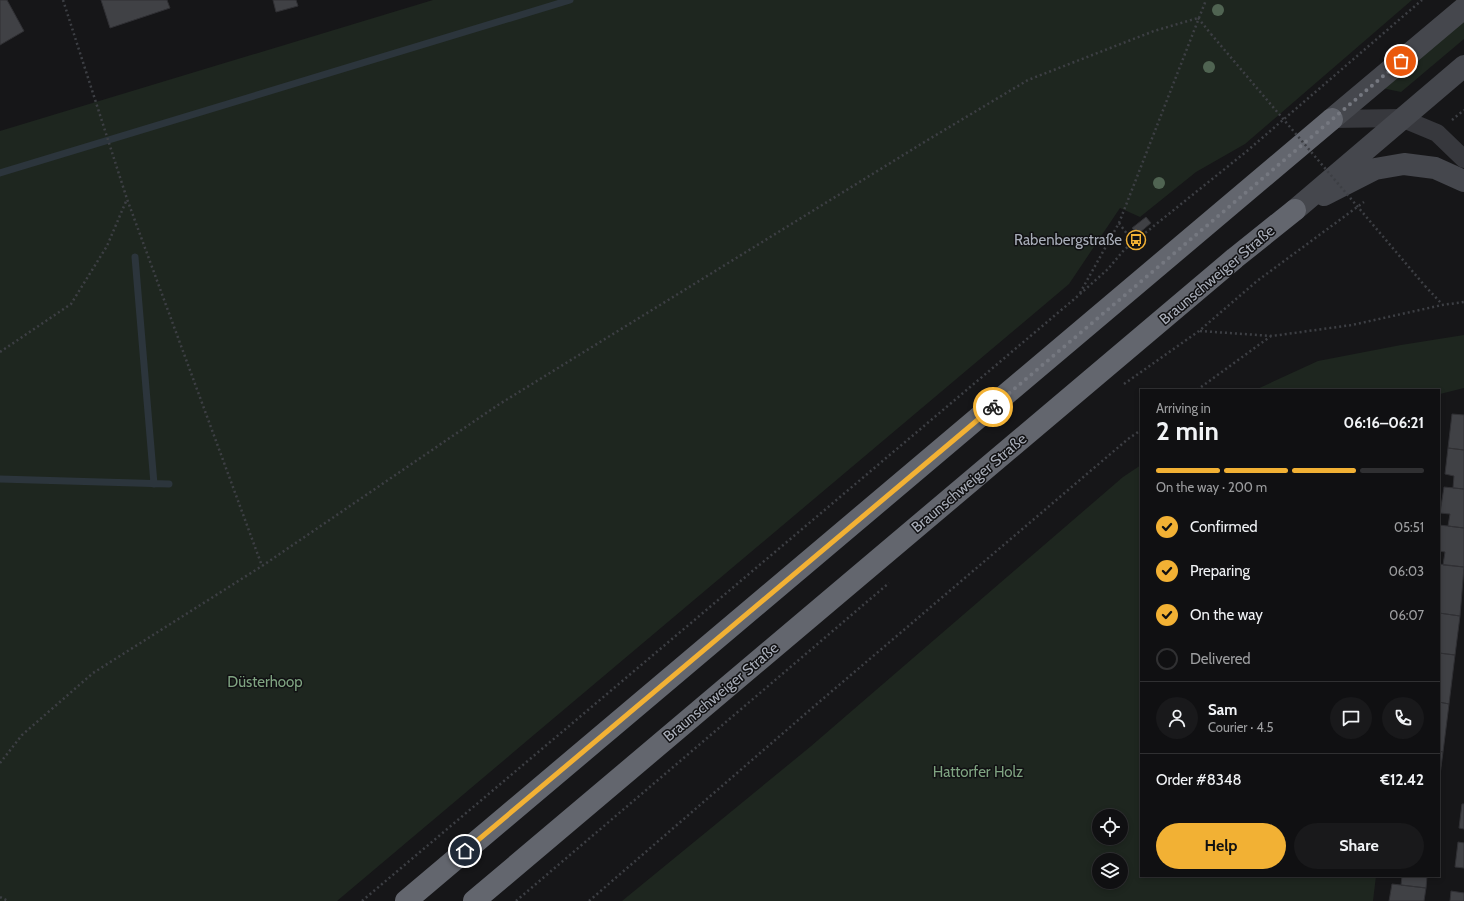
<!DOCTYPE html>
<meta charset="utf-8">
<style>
:root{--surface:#101012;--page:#19191b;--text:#f1f3f6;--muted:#9c9d9f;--line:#303032;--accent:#f2b134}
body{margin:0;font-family:Cabin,sans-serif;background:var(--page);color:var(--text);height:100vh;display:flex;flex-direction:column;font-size:15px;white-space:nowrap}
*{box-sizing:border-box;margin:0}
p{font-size:13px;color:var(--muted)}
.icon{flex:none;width:22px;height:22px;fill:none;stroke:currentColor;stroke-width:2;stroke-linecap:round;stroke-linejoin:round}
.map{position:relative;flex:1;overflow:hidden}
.sheet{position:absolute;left:1140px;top:389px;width:300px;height:488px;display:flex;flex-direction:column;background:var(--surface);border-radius:0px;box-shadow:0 2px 6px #0003,0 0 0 1px var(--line)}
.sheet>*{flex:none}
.controls{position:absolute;left:1092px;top:809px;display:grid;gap:8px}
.controls a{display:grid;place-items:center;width:36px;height:36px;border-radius:50%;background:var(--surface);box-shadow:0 2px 6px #0003,0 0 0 1px var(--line);font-size:20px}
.pin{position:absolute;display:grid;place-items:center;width:34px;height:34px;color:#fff;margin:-17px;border:2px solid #fff;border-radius:50%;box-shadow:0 1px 4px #0007}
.courier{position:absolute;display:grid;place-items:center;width:40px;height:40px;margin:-20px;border:3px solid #f2b134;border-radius:50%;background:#fff;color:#222;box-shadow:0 1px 5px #0007}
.overview em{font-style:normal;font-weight:700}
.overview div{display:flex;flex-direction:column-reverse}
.overview{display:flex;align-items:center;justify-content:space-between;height:68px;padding:0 16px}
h1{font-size:26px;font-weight:700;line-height:30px}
.bar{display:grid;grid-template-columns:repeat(4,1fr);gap:6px 4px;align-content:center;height:48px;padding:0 16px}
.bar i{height:5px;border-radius:3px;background:var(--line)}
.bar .selected{background:var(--accent)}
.bar p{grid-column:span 4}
.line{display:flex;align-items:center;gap:10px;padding:0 16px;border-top:1px solid var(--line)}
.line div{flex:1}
.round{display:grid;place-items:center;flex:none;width:42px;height:42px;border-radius:21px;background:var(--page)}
ol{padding:0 16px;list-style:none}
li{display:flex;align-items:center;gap:12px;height:44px}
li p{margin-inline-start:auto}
li .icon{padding:4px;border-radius:50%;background:var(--accent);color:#111;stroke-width:4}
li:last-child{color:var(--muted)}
li i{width:22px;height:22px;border:2px solid var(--line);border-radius:50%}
.primary-button{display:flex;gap:8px;margin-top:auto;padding:8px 16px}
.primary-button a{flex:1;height:46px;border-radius:24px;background:var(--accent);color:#111;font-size:16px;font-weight:700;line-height:46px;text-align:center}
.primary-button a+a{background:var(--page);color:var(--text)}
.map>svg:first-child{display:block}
.green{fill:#1e261f;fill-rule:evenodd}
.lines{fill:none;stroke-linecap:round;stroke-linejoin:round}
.stream{stroke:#2c353c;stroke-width:7}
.building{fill:#404145;stroke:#303034}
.path{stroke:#3d3f44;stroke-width:2.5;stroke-dasharray:2 3;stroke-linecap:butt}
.street{stroke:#37383d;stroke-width:18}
.secondary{stroke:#45474d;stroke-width:22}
.highway{stroke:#63666e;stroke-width:22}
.path-bridge{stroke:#3d3f44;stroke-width:2.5;stroke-dasharray:2 3;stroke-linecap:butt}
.tree{fill:#506452}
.done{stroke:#757880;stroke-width:4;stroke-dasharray:0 7.2}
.route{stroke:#f2b134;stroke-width:5}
.labels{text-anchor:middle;stroke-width:3;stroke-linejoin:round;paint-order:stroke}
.poi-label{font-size:15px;fill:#a8adb8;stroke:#111113;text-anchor:end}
.street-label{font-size:15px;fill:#a8adb8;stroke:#111113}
.park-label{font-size:15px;fill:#7fa381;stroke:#111113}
</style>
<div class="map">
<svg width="1464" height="901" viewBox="0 0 1464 901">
<rect width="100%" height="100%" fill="#161618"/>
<!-- green -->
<path class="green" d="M433,0H1412L1245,144L1196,172L1140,217L1120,208L1069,284L337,901H0V131Z
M1464,20V39L1401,92L1382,88Z
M1464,335V388L1440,394L1439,401V390H1255L1318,361L1401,345Z
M1141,465V876H1376L1373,901H622L810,747L1123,477ZM1099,816H1121V838H1099ZM1099,860H1121V882H1099Z"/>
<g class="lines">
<!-- stream -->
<path class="stream" d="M0,173L570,0
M135,257L154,484
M0,479L169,484"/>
</g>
<!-- building -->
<path class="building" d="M0,0H7L24,31L0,45Z
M101,0H167L170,8L110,28Z
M273,0H296L298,6L276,12Z
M1146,217L1151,223L1138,234L1132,228Z
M1452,414L1464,415V450L1448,448Z
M1448,448L1464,450V489L1453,488L1454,476L1445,474Z
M1444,487L1464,489V528L1448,526L1450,514L1440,513Z
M1439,525L1464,528V567L1443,565L1445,552L1439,551Z
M1439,564L1464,567L1460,616L1439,613Z
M1439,613L1460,616L1455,655L1439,653Z
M1439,653L1455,655L1449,704L1439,702Z
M1439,702L1449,704L1443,752L1439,751Z
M1439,751L1443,752L1439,783Z
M1462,804H1464V829L1459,828Z
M1458,842L1464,843V868L1455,867Z
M1402,876H1427L1426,888L1401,885Z
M1392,884L1426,888L1424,901H1389Z
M1451,891L1464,893V901H1450Z"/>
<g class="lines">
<!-- path -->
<path class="path" d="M63,0L127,199L262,566
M1198,18L1211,34
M1452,120L1464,110
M1119,223L1133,242
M1425,286L1442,304
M1080,293L1119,223L1206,0
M1200,331L1272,336L1352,325L1442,305L1464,302
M0,352L71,304L107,246L127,199
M1124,384L1199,331L1257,281L1364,202
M1197,390L1271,336
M0,763L22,735L93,673L262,566L498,405L926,141L1028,80L1154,31L1198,18
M0,897L8,901
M362,901L1079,295L1108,269L1124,250L1247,151L1422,0
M516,901L889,583
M589,901L811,709L1128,439L1141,430"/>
<!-- street -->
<path class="street" d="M1332,119L1401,118L1437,133L1464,159"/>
<!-- secondary -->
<path class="secondary" d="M1332,119L1464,8
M1324,195L1375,169L1404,164L1435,168L1464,181
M1295,210L1464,66"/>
<!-- highway -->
<path class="highway" d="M406,901L1332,119
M474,901L1235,258L1295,210"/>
<!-- path-bridge -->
<path class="path-bridge" d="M1211,34L1425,286"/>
</g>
<!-- trees -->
<g class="tree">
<circle cx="1218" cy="10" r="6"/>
<circle cx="1209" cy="67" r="6"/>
<circle cx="1159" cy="183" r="6"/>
</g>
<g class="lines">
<!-- done -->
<path class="done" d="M993,407L1401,61"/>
<!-- route -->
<path class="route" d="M465,851L993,407"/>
</g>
<!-- icons -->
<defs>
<symbol id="bus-ring" viewBox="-11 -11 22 22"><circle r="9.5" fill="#111113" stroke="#f2b134" stroke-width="1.5"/><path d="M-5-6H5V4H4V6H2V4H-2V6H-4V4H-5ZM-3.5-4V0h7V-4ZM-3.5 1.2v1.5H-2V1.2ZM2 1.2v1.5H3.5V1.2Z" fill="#f2b134"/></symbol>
</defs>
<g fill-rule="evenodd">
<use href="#bus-ring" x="1125" y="229" width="22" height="22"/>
</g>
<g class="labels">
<!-- poi labels -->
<g class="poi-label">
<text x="1122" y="245">Rabenbergstraße</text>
</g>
<!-- street labels -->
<g class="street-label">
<text transform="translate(1217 275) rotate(-40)" y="5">Braunschweiger Straße</text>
<text transform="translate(969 483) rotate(-40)" y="5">Braunschweiger Straße</text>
<text transform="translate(721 692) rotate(-40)" y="5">Braunschweiger Straße</text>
</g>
<!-- park labels -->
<g class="park-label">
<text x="265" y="687">Düsterhoop</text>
<text x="978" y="777">Hattorfer Holz</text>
</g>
</g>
</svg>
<div class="controls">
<a><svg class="icon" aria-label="locate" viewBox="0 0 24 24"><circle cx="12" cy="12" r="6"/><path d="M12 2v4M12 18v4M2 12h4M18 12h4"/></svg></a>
<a><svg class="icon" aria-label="layers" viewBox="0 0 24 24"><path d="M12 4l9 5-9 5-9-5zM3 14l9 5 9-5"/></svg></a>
</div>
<div class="pin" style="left:1401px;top:61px;background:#ea580c"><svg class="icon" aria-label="bag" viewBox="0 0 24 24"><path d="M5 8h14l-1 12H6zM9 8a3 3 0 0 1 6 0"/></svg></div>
<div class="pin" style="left:465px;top:851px;background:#1f2937"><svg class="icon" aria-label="home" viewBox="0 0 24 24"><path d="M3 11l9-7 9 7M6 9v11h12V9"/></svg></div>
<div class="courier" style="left:993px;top:407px"><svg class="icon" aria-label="bike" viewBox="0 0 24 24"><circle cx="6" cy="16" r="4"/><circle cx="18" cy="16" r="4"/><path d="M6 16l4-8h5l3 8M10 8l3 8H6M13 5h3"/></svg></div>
<section class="sheet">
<div class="overview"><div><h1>2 min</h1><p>Arriving in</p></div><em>06:16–06:21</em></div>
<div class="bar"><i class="selected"></i><i class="selected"></i><i class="selected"></i><i></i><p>On the way · 200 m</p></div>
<ol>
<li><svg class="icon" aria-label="check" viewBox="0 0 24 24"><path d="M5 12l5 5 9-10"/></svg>Confirmed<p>05:51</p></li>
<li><svg class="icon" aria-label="check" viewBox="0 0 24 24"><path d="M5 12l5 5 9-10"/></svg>Preparing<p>06:03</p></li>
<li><svg class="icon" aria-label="check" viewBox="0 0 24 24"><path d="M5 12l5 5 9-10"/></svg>On the way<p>06:07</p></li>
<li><i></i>Delivered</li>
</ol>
<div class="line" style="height:72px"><a class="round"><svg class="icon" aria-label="person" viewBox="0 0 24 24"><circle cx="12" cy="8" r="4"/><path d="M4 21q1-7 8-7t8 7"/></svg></a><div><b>Sam</b><p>Courier · 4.5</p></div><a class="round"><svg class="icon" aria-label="chat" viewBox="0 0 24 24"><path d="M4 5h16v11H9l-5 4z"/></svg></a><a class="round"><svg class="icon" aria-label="phone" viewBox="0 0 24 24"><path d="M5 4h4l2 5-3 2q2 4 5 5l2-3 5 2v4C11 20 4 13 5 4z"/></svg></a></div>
<div class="line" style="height:52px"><div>Order #8348</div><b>€12.42</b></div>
<div class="primary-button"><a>Help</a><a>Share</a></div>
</section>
</div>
